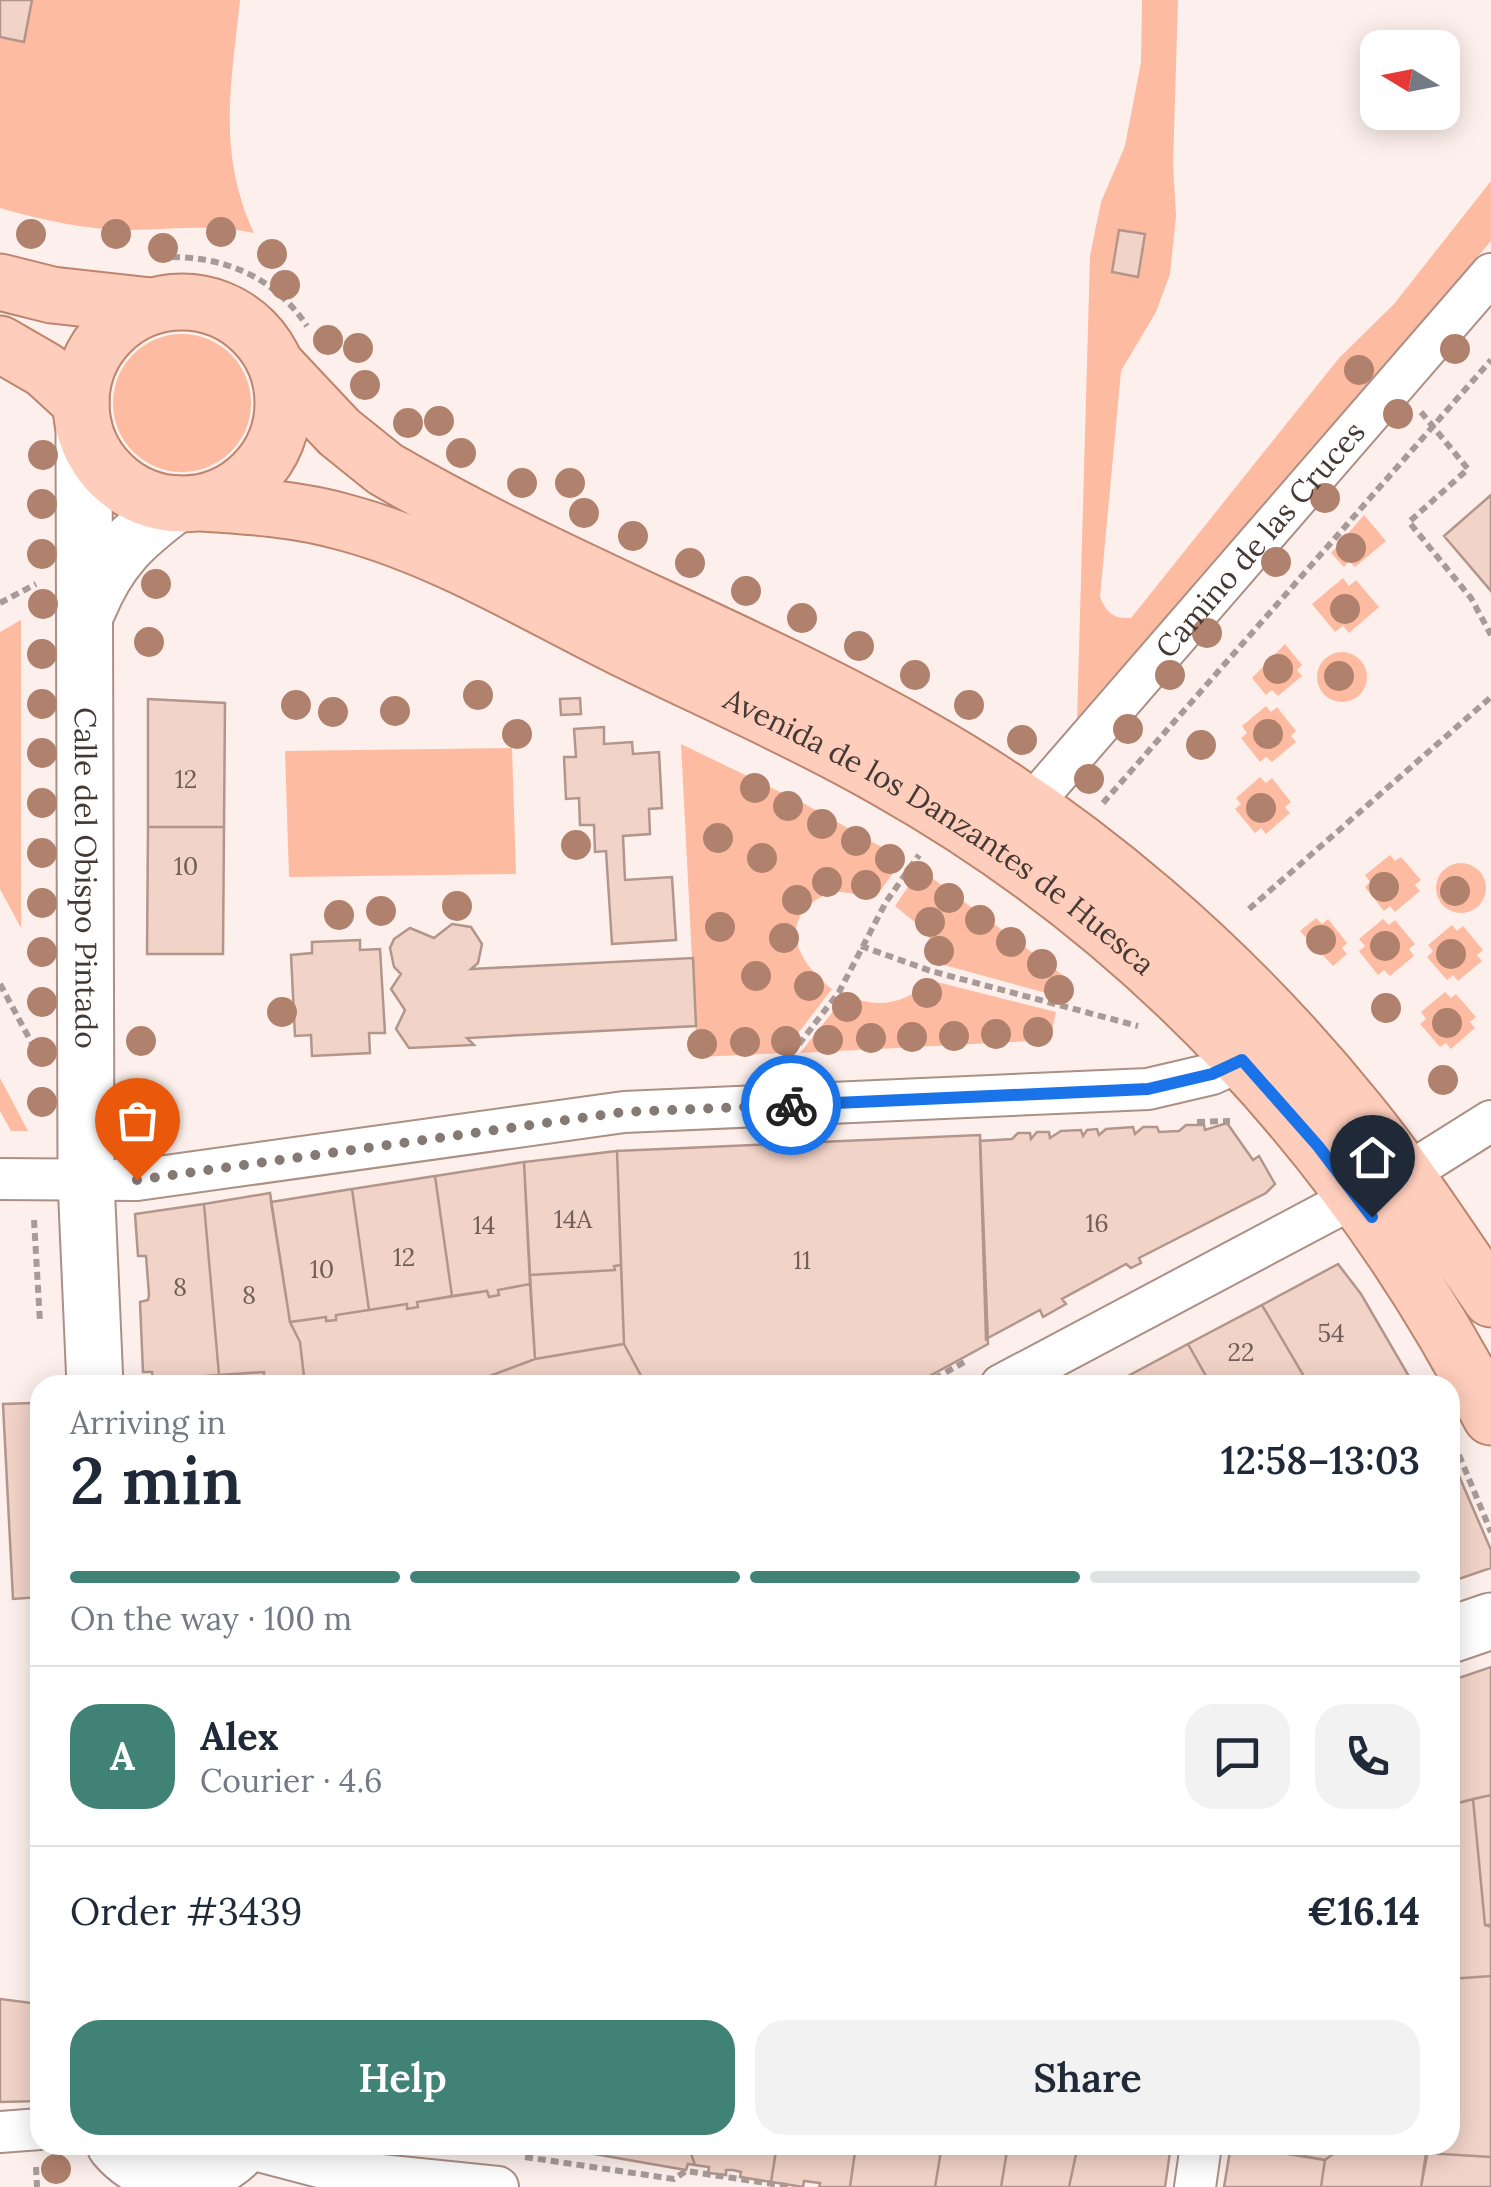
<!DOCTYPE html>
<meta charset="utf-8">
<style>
:root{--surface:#fff;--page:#f2f2f3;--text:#1f2937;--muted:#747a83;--line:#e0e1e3;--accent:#408376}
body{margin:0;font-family:Lora,serif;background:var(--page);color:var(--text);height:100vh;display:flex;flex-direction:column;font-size:38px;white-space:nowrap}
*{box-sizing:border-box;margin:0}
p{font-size:32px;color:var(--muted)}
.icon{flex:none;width:55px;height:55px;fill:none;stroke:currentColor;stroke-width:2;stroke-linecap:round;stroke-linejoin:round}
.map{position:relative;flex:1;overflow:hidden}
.side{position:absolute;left:30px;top:1375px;width:1430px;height:780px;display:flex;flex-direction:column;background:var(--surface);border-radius:30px;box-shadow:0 5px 25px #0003}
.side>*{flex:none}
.needle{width:65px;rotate:280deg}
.tools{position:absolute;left:1360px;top:30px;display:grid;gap:20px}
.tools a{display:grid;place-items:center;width:100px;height:100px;border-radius:20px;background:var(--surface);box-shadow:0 5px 25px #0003;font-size:50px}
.pin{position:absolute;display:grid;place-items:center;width:85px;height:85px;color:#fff;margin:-102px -42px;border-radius:50% 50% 50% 0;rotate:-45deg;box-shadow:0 0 10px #0007}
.pin .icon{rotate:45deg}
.courier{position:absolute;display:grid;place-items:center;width:100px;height:100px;margin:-50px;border:8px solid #1a73e8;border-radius:50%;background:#fff;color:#222;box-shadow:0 2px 12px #0007}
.overview em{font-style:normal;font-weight:600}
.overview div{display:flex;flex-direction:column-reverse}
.overview{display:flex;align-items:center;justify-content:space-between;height:170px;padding:0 40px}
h1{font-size:65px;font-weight:600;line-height:75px}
.bar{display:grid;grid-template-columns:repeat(4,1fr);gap:15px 10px;align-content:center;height:120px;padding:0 40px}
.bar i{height:12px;border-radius:8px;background:var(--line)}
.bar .active{background:var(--accent)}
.bar p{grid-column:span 4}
.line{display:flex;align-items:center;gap:25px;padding:0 40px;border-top:2px solid var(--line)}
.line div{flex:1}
.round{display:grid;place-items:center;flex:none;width:105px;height:105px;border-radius:30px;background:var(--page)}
.button{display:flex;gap:20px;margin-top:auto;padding:20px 40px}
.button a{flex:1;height:115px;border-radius:30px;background:var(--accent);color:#fff;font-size:40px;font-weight:600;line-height:115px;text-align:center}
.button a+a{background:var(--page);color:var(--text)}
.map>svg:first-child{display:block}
.green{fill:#fdbba2}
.building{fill:#f2d3c8;stroke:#b3968b;stroke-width:2.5}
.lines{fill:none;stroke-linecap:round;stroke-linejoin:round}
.street-casing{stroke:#ac8f85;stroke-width:44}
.secondary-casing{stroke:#ac8f85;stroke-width:59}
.primary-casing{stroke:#bd846e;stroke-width:59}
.path{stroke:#a89b97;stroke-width:6;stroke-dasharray:8 5;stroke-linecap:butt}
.street{stroke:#fff;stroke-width:40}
.secondary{stroke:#fff;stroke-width:55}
.primary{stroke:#fecdbb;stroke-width:55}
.tree{fill:#b0816c}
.done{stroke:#857974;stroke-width:10;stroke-dasharray:0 18}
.route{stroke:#1a73e8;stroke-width:12}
.labels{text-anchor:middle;stroke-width:10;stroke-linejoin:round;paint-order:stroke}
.number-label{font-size:25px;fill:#706059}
.street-label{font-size:30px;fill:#453934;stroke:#fdf0ec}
</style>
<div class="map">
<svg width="1491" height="2187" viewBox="0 0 1491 2187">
<rect width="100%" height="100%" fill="#fdf0ec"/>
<!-- green -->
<path class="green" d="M0,0H240C231,86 217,152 254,233C211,224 174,229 130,230C86,230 42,220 0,208Z
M1142,0H1178L1173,164L1176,216L1170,274L1156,312L1121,371L1100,597C1107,613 1113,619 1131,618L1339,358L1394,304L1491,181V241L1077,721L1090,256L1101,202L1125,146L1141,62Z
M113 403a69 69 0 1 1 138 0a69 69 0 1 1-138 0Z
M1364,515L1386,541L1355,567L1349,561L1344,567L1331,553Z
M1343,578L1349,586L1356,580L1379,607L1349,633L1343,626L1335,632L1312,604Z
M21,620V928L0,889V632Z
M1285,644L1302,665L1297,670L1302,676L1278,696L1272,690L1266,695L1252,678Z
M1317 677a25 25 0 1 1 50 0a25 25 0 1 1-50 0Z
M1266,706L1271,712L1277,707L1296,731L1291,736L1296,742L1272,762L1266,757L1260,762L1241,738L1247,733L1242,726Z
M681,744L803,803L903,859L876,897L834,891C776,913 792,958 832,989L783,1053L697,1057Z
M512,748L516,874L289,877L285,751Z
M1260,777L1266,783L1272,778L1291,802L1285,807L1290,813L1266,834L1261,828L1255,833L1235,809L1241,804L1236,798Z
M1390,855L1395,861L1401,857L1421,880L1415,885L1420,891L1395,912L1390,906L1384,911L1365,887L1370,882L1365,875Z
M1436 888a25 25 0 1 1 50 0a25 25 0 1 1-50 0Z
M920,869L1072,982L1061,997L933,962L928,933L895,906Z
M1316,918L1322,924L1328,919L1347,943L1342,948L1347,954L1333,966L1300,931Z
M1383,919L1389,925L1395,920L1415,944L1409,949L1414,956L1390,976L1384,970L1378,975L1359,951L1365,946L1359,939Z
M1452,925L1457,931L1463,926L1483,950L1477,955L1482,961L1458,981L1453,975L1447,980L1427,957L1433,951L1428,945Z
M929,980L1056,1012L1050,1040L800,1053L846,995C876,1009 906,1005 929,980Z
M1445,992L1451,998L1456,994L1476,1017L1470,1022L1475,1028L1451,1049L1446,1043L1440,1047L1420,1024L1426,1019L1421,1012Z
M0,1078L28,1131H11L0,1111Z"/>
<!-- building -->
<path class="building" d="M0,0H32L24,42L0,37Z
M1119,230L1145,234L1138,277L1112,272Z
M1491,495V591L1444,536Z
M580,698L581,714L561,715L560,699Z
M148,699L225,703L224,827H148Z
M604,727V744L632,742L633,754L659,752L662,808L649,809L650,834L623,836L625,880L672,877L676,940L612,944L606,851L595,852L594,825H580L579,798L566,799L564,757H576L574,729Z
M148,827H224L223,954H147Z
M452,924L471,927L482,944L478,963L471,969L693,958L696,1026L467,1038L474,1045L409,1048L396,1029L405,1010L391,989L401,974L394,967L390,948L394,939L410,928L434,938Z
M360,940V950L380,949L385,1033H369L370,1053L312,1056L311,1035L295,1036L291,955L312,953V942Z
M1227,1123L1253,1160L1259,1156L1275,1184L1266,1193L1139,1258L1141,1263L1131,1268L1126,1264L1062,1299L1066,1304L1043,1317L1040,1310L986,1339L980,1141L1012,1139L1018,1133H1030L1031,1139L1037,1132H1049L1050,1138L1061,1131L1081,1130L1083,1136L1087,1130L1097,1129L1099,1135L1106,1129L1133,1127L1135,1134L1143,1127H1157L1159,1132L1179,1131L1186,1125H1204L1205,1130Z
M980,1135L988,1344L913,1385H646L624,1344L617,1151Z
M617,1151L621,1265L614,1266L615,1270L530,1275L524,1162Z
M524,1162L530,1284L498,1290L499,1295L489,1297L487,1291L452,1296L435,1176Z
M435,1176L452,1296L417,1302L418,1307L407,1309V1304L369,1310L352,1189Z
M352,1189L369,1310L336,1315V1320L326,1321V1317L290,1322L271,1202Z
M270,1193L290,1322L300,1342L305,1385H265L264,1372L219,1375L204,1204Z
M204,1204L219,1375L153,1380L152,1372H143L140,1302L148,1300L149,1295L146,1256H138L135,1214Z
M1338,1264L1361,1294L1414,1385H1309L1262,1305Z
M621,1265L624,1344L535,1359L530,1275L615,1270L614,1266Z
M530,1284L535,1359L466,1385H305L300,1342L290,1322L326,1317V1321L336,1320V1315L407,1304V1309L418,1307L417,1302L487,1291L489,1297L499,1295L498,1290Z
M1262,1305L1309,1385H1211L1188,1344Z
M624,1344L646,1385H466L535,1359Z
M1188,1344L1211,1385H1111Z
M264,1372L265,1385H153V1380Z
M32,1403L40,1597L13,1599L3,1404Z
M1450,1455L1491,1550V1568L1450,1582Z
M1491,1667V1795L1450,1805V1681Z
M1491,1795V1927L1485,1925L1473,1799Z
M1473,1799L1485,1925H1491V1976L1450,1979V1805Z
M1491,1976V2157L1426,2153L1429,2145H1450V1979Z
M0,1999L40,2004V2101L0,2102Z
M543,2145H688L695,2165L688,2164L686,2170Z
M688,2145H777L771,2182L740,2177L741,2172L733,2170H726V2175L708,2173L709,2167L695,2165Z
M777,2145H856L850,2187H819L820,2183L804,2181L803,2187L771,2182Z
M856,2145H942L935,2187H850Z
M942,2145H1008L1001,2187H935Z
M1008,2145H1078L1069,2187H1001Z
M1078,2145H1171L1165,2187H1069Z
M1231,2145L1325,2160L1321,2187H1224Z
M1247,2145H1345L1325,2160Z
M1345,2145H1429L1421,2187H1321L1325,2160Z
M1426,2153L1491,2157V2187H1421Z"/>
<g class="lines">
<defs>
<g id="street">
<path id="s1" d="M1030,806L1491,274"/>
<path d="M1405,1175L1491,1121"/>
<path d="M0,1179L137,1180L624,1112L1148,1089L1212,1074L1243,1060"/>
<path d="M1001,1385L1357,1196"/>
<path d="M0,2132L40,2129"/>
<path d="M243,2147L331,2170L498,2187"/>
<path d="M1195,2187L1201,2145"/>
</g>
<g id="secondary">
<path id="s2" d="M84,428L86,1180L95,1385"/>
<path d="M88,609C109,558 132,537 176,504"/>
<path d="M1450,1635L1491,1621"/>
<path d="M115,2145C150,2187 209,2187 244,2145"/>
</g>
<g id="primary">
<path d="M0,282L52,295L151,306"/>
<circle cx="182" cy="403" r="101"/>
<path d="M0,344L45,370L81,403"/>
<path d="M277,366L339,432L385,469C555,568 742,637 913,733C1083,828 1237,962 1359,1114C1407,1173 1448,1237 1491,1299"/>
<path id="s3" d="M201,503C250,506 299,509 347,523C443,549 535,605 624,649C712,692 803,732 889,781C1149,928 1355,1152 1491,1417"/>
</g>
</defs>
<!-- street casing -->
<use href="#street" class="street-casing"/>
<!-- secondary casing -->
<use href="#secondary" class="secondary-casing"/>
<!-- primary casing -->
<use href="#primary" class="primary-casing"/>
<!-- path -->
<path class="path" d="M159,257C221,255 272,274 307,326
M1421,412L1468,469L1409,522L1471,598L1491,635
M0,603L36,584
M1103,803L1491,360
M1249,909L1491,697
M861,946L931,971L1138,1026
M0,984L35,1049
M783,1065L839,992L886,902L919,855
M1197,1122L1230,1121
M34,1220L40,1322
M923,1385L968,1360
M1459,1455L1491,1532
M525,2157L674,2179L686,2171L793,2187
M36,2167L37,2187"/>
<!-- street -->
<use href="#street" class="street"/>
<!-- secondary -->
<use href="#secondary" class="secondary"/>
<!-- primary -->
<use href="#primary" class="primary"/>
</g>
<!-- trees -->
<g class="tree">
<circle cx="221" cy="232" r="15"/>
<circle cx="31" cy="234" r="15"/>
<circle cx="116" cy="234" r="15"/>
<circle cx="163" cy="248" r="15"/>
<circle cx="272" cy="254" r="15"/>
<circle cx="285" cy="285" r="15"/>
<circle cx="328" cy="340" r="15"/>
<circle cx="358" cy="348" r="15"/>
<circle cx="1455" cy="349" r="15"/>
<circle cx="1359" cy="370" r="15"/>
<circle cx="365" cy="385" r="15"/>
<circle cx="1398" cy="414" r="15"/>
<circle cx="439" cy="421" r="15"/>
<circle cx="408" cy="423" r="15"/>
<circle cx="461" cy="453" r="15"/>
<circle cx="43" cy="455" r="15"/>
<circle cx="522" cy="483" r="15"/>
<circle cx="570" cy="483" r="15"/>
<circle cx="1325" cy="498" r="15"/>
<circle cx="42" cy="504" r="15"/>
<circle cx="584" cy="513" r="15"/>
<circle cx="633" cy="536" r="15"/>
<circle cx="1351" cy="548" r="15"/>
<circle cx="42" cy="554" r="15"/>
<circle cx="1276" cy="562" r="15"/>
<circle cx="690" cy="563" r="15"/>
<circle cx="156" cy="584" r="15"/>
<circle cx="746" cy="591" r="15"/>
<circle cx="43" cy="604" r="15"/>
<circle cx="1345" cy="609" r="15"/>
<circle cx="802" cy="618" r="15"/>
<circle cx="1207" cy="633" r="15"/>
<circle cx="149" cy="642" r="15"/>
<circle cx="859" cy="646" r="15"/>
<circle cx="42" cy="654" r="15"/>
<circle cx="1278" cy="669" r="15"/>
<circle cx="915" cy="675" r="15"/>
<circle cx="1170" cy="675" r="15"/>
<circle cx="1339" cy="676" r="15"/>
<circle cx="478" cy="695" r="15"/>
<circle cx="42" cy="704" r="15"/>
<circle cx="296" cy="705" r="15"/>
<circle cx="969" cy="705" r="15"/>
<circle cx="395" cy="711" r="15"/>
<circle cx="333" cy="712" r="15"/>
<circle cx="1128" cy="729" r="15"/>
<circle cx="517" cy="734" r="15"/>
<circle cx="1268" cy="734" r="15"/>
<circle cx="1022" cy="740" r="15"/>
<circle cx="1201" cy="745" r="15"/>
<circle cx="42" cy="753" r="15"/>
<circle cx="1089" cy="779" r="15"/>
<circle cx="755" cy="788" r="15"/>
<circle cx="42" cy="803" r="15"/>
<circle cx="788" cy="806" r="15"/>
<circle cx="1261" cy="808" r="15"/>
<circle cx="822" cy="824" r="15"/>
<circle cx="718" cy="838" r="15"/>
<circle cx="856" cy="841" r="15"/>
<circle cx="576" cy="845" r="15"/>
<circle cx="42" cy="853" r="15"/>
<circle cx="762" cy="858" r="15"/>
<circle cx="890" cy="859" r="15"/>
<circle cx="918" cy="876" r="15"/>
<circle cx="827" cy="882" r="15"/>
<circle cx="866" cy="885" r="15"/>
<circle cx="1384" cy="887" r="15"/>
<circle cx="1455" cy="891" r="15"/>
<circle cx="949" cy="898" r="15"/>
<circle cx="797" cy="900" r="15"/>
<circle cx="42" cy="903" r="15"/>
<circle cx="457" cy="906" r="15"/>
<circle cx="381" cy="911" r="15"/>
<circle cx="339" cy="915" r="15"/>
<circle cx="980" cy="920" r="15"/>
<circle cx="930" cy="922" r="15"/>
<circle cx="720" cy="927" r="15"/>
<circle cx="784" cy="938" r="15"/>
<circle cx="1321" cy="940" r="15"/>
<circle cx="1011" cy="942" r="15"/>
<circle cx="1385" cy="946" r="15"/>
<circle cx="939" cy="951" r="15"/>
<circle cx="42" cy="952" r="15"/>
<circle cx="1451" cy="954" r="15"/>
<circle cx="1042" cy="964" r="15"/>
<circle cx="756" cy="976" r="15"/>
<circle cx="809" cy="986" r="15"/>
<circle cx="1059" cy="990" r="15"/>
<circle cx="927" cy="993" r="15"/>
<circle cx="42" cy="1002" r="15"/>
<circle cx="847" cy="1007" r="15"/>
<circle cx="1386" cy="1008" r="15"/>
<circle cx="282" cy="1012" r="15"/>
<circle cx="1447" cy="1023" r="15"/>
<circle cx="1038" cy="1032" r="15"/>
<circle cx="996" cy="1034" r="15"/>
<circle cx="954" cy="1036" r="15"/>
<circle cx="912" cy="1037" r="15"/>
<circle cx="871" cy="1038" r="15"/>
<circle cx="828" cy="1040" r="15"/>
<circle cx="141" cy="1041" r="15"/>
<circle cx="786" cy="1041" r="15"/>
<circle cx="745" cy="1042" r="15"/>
<circle cx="702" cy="1044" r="15"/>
<circle cx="42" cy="1052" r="15"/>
<circle cx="1443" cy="1080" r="15"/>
<circle cx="141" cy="1099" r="15"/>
<circle cx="42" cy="1102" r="15"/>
<circle cx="56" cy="2169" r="15"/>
</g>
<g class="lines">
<!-- done -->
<path class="done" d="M137,1180L624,1112L791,1105"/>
<!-- route -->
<path class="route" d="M791,1105L1148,1089L1212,1074L1242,1060L1318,1146L1372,1217"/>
</g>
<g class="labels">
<!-- number labels -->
<g class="number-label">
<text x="186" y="788">12</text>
<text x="186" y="875">10</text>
<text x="573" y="1228">14A</text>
<text x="1097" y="1232">16</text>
<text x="484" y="1234">14</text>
<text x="404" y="1266">12</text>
<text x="802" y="1269">11</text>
<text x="322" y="1278">10</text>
<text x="180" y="1296">8</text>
<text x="249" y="1304">8</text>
<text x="1331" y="1342">54</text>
<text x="1241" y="1361">22</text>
</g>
<!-- street labels -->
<g class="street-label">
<text dy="10" stroke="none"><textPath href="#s1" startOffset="352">Camino de las Cruces</textPath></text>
<text dy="10" stroke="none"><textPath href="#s3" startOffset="818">Avenida de los Danzantes de Huesca</textPath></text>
<text dy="10" stroke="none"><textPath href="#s2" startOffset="450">Calle del Obispo Pintado</textPath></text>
</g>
</g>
</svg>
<div class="tools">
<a><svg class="needle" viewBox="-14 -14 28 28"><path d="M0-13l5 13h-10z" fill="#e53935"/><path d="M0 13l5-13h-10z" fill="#747a83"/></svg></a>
</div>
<div class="pin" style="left:137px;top:1180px;background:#ea580c"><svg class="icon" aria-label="bag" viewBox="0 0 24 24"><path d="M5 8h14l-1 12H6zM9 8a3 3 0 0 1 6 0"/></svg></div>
<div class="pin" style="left:1372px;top:1217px;background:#1f2937"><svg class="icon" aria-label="home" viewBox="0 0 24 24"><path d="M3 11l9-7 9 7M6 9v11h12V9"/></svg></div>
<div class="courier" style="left:791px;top:1105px"><svg class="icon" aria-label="bike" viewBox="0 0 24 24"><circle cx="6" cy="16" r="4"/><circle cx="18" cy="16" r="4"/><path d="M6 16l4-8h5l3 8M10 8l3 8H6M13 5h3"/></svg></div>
<section class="side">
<div class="overview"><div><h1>2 min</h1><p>Arriving in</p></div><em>12:58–13:03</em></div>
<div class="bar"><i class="active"></i><i class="active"></i><i class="active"></i><i></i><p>On the way · 100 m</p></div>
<div class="line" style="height:180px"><b class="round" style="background:var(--accent);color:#fff">A</b><div><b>Alex</b><p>Courier · 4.6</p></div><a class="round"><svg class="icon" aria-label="chat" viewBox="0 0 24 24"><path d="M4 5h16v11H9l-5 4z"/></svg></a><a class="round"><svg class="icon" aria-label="phone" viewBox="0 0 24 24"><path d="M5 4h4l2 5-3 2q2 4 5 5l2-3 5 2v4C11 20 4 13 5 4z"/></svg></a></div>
<div class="line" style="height:130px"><div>Order #3439</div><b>€16.14</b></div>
<div class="button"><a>Help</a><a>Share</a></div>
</section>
</div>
